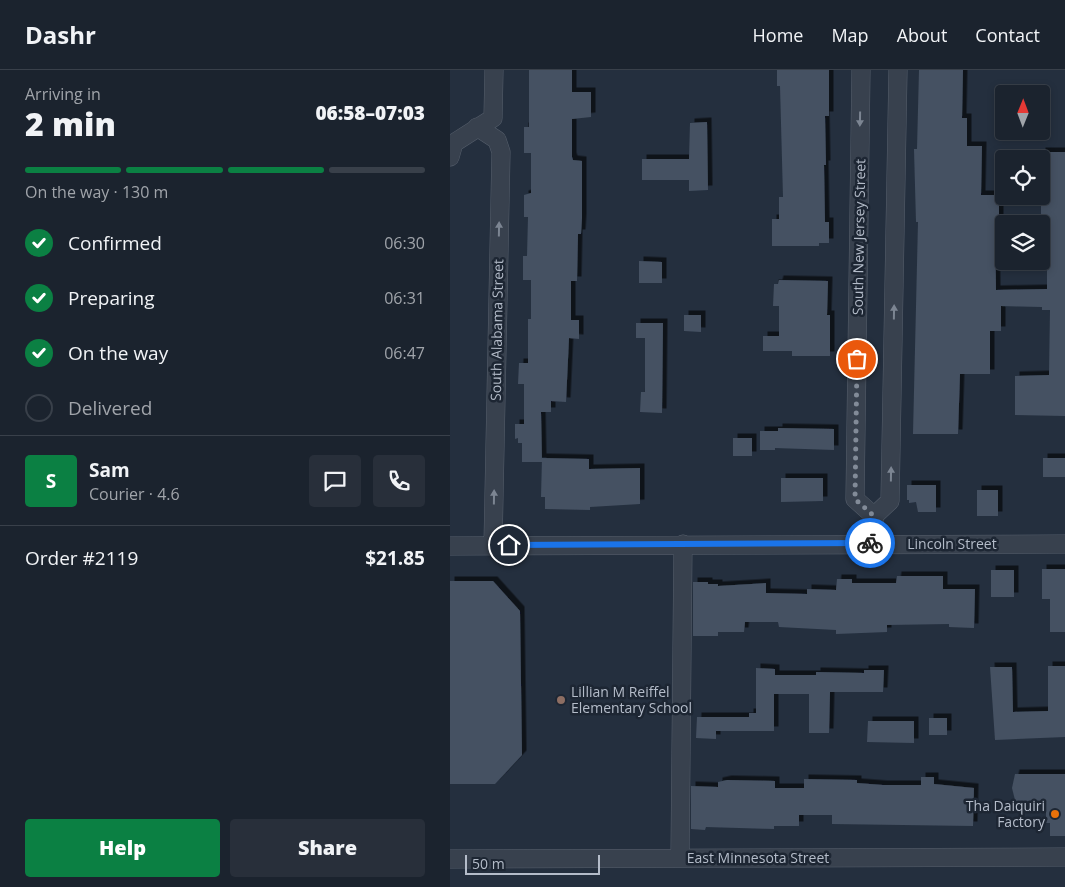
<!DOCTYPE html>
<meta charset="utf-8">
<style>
:root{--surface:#1b232e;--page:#282f3a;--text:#f1f3f6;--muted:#a0a4aa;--line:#39404a;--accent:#0b8043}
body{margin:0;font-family:"Open Sans",sans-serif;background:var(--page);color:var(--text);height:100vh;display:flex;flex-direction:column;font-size:19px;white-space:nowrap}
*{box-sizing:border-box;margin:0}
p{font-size:16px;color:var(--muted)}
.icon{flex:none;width:28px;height:28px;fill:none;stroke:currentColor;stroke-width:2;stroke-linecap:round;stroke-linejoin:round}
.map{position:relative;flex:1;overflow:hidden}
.details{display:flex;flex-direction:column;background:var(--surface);width:450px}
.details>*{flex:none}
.needle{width:32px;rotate:1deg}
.fabs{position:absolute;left:545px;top:15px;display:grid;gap:10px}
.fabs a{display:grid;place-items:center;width:55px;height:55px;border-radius:5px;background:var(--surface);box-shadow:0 2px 8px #0003,0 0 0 1px var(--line);font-size:25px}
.scale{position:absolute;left:15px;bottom:12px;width:135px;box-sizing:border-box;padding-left:5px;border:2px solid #b4bcc9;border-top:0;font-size:14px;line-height:18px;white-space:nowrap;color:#b4bcc9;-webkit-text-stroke:4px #1d2633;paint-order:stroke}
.pin{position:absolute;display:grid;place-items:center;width:42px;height:42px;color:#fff;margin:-21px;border:2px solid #fff;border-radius:50%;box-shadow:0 1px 5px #0007}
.courier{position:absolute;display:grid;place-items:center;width:50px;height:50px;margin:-25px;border:4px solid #1a73e8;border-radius:50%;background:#fff;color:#222;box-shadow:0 1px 6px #0007}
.overview em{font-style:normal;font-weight:800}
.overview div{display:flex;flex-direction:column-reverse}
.overview{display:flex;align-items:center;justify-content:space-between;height:85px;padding:0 25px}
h1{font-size:32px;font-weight:800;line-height:38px}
.bar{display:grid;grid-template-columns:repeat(4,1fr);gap:8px 5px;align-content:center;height:60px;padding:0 25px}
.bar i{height:6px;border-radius:4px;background:var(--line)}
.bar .selected{background:var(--accent)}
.bar p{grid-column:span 4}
.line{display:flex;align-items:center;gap:12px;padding:0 25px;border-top:1px solid var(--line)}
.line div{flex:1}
.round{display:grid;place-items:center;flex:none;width:52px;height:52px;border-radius:5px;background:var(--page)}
ol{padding:0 25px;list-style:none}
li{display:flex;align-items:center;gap:15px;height:55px}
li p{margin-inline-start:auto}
li .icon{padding:5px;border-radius:50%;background:var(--accent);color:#fff;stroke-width:4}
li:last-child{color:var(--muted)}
li i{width:28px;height:28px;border:2px solid var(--line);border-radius:50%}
.cta{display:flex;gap:10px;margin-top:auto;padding:10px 25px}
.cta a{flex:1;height:58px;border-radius:5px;background:var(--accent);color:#fff;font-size:20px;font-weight:800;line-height:58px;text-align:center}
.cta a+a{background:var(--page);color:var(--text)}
header{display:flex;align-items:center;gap:30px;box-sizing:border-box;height:70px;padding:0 25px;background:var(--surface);border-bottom:1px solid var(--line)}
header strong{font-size:24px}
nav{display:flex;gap:28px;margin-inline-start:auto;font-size:18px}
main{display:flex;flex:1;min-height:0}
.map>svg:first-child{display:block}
.building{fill:#455162;filter:url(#shadow)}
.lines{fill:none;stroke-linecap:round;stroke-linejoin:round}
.street-casing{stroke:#565f6c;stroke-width:19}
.street{stroke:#38414e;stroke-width:18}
.oneway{fill:#7c8592}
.done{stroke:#828b98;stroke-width:5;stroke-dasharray:0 9}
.route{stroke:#1a73e8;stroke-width:6}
.education-dot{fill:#8d6e63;stroke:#1d2633;stroke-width:2}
.food-dot{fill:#e8710a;stroke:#1d2633;stroke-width:2}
.labels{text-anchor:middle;stroke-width:5;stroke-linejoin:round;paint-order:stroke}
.street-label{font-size:14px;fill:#b4bcc9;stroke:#1d2633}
.poi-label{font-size:14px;fill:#b4bcc9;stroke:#1d2633;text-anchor:start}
</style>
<header>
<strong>Dashr</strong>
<nav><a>Home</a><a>Map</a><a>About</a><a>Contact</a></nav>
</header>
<main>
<section class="details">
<div class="overview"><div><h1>2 min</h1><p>Arriving in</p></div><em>06:58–07:03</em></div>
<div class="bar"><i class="selected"></i><i class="selected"></i><i class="selected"></i><i></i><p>On the way · 130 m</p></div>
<ol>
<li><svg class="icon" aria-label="check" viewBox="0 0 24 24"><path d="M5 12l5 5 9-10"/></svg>Confirmed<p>06:30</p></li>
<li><svg class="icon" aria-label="check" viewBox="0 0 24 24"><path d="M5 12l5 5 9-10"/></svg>Preparing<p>06:31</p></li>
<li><svg class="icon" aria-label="check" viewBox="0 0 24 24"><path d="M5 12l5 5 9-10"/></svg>On the way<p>06:47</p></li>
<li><i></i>Delivered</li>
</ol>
<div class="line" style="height:90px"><b class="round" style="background:var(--accent);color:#fff">S</b><div><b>Sam</b><p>Courier · 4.6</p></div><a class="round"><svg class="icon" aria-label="chat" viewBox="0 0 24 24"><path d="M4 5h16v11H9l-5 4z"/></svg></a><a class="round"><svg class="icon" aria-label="phone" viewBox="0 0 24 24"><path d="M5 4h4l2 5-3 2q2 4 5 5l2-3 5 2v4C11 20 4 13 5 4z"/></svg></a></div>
<div class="line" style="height:65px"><div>Order #2119</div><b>$21.85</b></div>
<div class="cta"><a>Help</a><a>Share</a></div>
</section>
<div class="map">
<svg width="615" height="817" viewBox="0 0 615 817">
<defs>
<filter id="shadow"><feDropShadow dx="4.5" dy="-4.5" stdDeviation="0" flood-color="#0009"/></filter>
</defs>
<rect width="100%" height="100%" fill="#242f3e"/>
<!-- building -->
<path class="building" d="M79,0H122V22H141V47L122,49V87L123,90L132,91V148L131,164H128L127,211H121V250H129V269L119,268L116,332L101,331V342H91L92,392H72V373H68V368L65,369V354H74V314H68L69,293H78V249H81V210H73V186H77L78,147H74V125L81,123V83H74V57H79Z
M327,0H379V46H375L376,95H374L375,152H379V173H369V176H322V149H329V127H333L330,16H327Z
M469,0H513L512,48H517V76H532L531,125H549V149H545L546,220L597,219V178H594V153H591V82H615V346L565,345V306L599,305L600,240H592V237L551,236V261H540V304H510L508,364H463L468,152H466L464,79H467Z
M257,52L258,120L239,121V110H192V89H239L240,53Z
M189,191L212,192V213H189Z
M329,210L378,211L377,245H380V286H342V281H313V266H329V236H323L324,214H328Z
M234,245H251V262L234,261Z
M186,253H213L212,343L190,342L191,322H195V268H186Z
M328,358L384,359V380L325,378V380H310V361H328Z
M283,368H302V386H283Z
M92,388L139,389V399L190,398V434L140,437V440L95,439V427H91Z
M593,388H615V407H593Z
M331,408H373V431L331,432Z
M457,415H486V442H468L466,432L459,433V430H457Z
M527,420H548V446H527Z
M592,499H615V562H600V529H592Z
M541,500H564V527H541Z
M447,506H493V519H525L524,558L499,557V554L437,555V562L386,564V560L329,557L328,552H295L294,562H268V566H243V512H258V514H268V516L316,513V523L357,524V519L386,520L387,509H402V513H446Z
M0,511H43L70,541L72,685L45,714H0Z
M598,596H615V667L545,670L540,597H562L563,642L598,641Z
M306,598L325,599V605H366V602L414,603V600H434L433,622H380L379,663H359V624H324V661H266V669L246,668L247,647H299V643H306Z
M479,648H497V665H479Z
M418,651H464V673L417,672Z
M565,704H615V766H600V753H596V733L566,734L562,718Z
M471,707H484V714L524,718L523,756L382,754V745H349V756H324V759L256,757L255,760L241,759V716L268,717V712L277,710L325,711V718H354V709L407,710V713L433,715H471Z"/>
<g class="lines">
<defs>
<path id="street" d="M411,0L405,429L424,446
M27,57L47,70L51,82L43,475
M0,87L4,73L43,48L44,0
M424,473V446L440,431L448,0
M0,476L615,474
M230,788L233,474
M0,789L615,787"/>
</defs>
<!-- street casing -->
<use href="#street" class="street-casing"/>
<!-- street -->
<use href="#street" class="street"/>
</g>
<!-- one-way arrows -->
<defs><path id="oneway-solid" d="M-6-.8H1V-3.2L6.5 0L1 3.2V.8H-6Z" transform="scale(1.25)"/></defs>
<g class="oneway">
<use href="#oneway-solid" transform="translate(410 49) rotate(91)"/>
<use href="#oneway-solid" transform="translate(49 159) rotate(-89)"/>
<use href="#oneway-solid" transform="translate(444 242) rotate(-89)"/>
<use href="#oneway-solid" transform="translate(441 404) rotate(-89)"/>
<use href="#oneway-solid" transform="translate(44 427) rotate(-89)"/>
</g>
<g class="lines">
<!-- done -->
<path class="done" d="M407,289L405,429L424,446V473H420"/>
<!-- route -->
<path class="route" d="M59,475L420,473"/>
</g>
<!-- markers -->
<circle class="education-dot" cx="111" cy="630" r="5"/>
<circle class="food-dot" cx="605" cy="744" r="5"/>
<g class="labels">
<!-- street labels -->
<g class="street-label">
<text transform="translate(409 167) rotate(-89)" y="5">South New Jersey Street</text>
<text transform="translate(47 260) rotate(-89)" y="5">South Alabama Street</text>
<text x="502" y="479">Lincoln Street</text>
<text x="308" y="793">East Minnesota Street</text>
</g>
<!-- poi labels -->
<g class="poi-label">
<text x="121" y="627">Lillian M Reiffel<tspan x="121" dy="16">Elementary School</tspan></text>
<text x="595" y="741" text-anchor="end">Tha Daiquiri<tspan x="595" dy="16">Factory</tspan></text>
</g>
</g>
</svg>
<div class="fabs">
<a><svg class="needle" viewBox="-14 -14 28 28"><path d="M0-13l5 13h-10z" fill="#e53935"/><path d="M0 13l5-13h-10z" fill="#a0a4aa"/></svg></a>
<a><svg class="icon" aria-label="locate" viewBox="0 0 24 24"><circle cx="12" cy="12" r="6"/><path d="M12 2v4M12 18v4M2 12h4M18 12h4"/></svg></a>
<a><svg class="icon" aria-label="layers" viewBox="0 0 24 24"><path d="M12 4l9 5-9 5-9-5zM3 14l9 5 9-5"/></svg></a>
</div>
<div class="scale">50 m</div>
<div class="pin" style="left:407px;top:289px;background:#ea580c"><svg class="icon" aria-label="bag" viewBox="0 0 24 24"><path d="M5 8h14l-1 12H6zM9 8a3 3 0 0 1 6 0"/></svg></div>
<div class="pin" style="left:59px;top:475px;background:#1f2937"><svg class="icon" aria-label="home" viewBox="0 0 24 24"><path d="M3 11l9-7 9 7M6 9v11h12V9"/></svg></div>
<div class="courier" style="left:420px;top:473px"><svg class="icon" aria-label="bike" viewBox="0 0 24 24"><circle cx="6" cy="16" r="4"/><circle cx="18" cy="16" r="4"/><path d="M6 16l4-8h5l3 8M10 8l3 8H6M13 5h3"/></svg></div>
</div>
</main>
